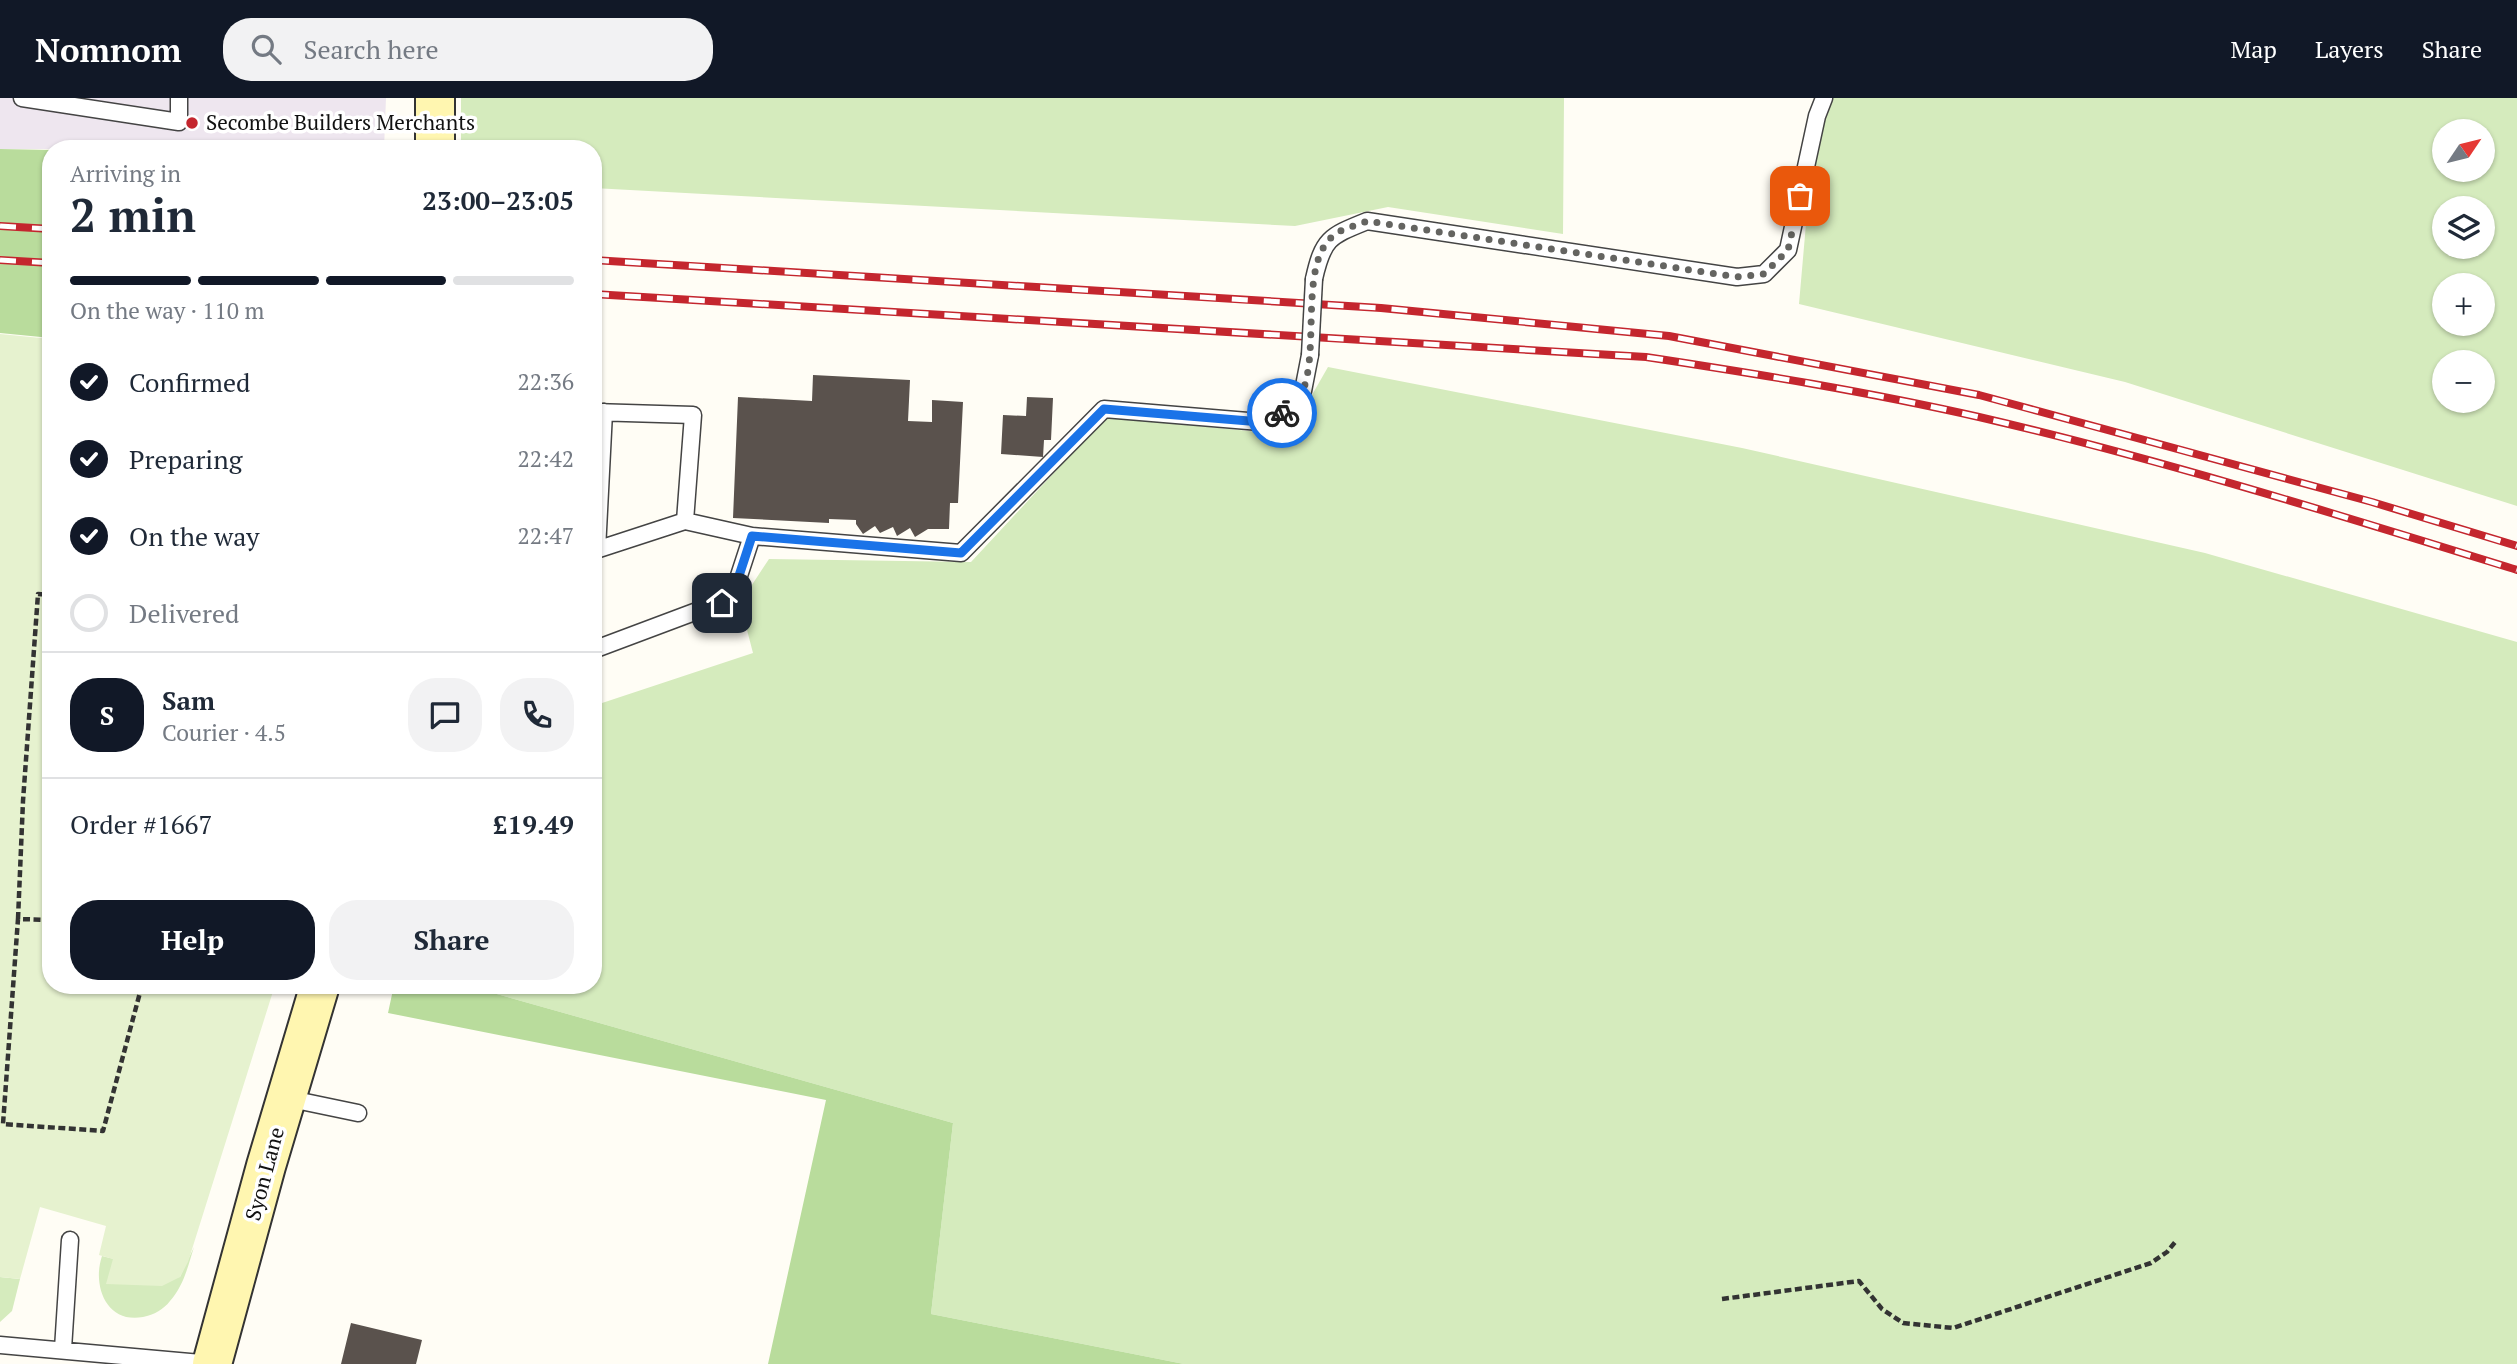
<!DOCTYPE html>
<meta charset="utf-8">
<style>
:root{--surface:#fff;--page:#f2f2f3;--text:#1f2937;--muted:#747a83;--line:#e0e1e3;--accent:#111827}
body{margin:0;font-family:"PT Serif",serif;background:var(--page);color:var(--text);height:100vh;display:flex;flex-direction:column;font-size:26px;white-space:nowrap}
*{box-sizing:border-box;margin:0}
p{font-size:23px;color:var(--muted)}
.icon{flex:none;width:38px;height:38px;fill:none;stroke:currentColor;stroke-width:2;stroke-linecap:round;stroke-linejoin:round}
.map{position:relative;flex:1;overflow:hidden}
.details{position:absolute;left:42px;top:42px;width:560px;height:854px;display:flex;flex-direction:column;background:var(--surface);border-radius:28px;box-shadow:0 2px 5px #0004}
.details>*{flex:none}
.needle{width:46px;rotate:55deg}
.fabs{position:absolute;left:2432px;top:21px;display:grid;gap:14px}
.fabs a{display:grid;place-items:center;width:63px;height:63px;border-radius:50%;background:var(--surface);box-shadow:0 2px 5px #0004;font-size:35px}
.pin{position:absolute;display:grid;place-items:center;width:60px;height:60px;color:#fff;margin:-30px;border-radius:14px;box-shadow:0 4px 10px #0006}
.courier{position:absolute;display:grid;place-items:center;width:70px;height:70px;margin:-35px;border:5px solid #1a73e8;border-radius:50%;background:#fff;color:#222;box-shadow:0 2px 9px #0007}
.head em{font-style:normal;font-weight:600}
.head div{display:flex;flex-direction:column-reverse}
.head{display:flex;align-items:center;justify-content:space-between;height:119px;padding:0 28px}
h1{font-size:46px;font-weight:600;line-height:52px}
.bar{display:grid;grid-template-columns:repeat(4,1fr);gap:10px 7px;align-content:center;height:84px;padding:0 28px}
.bar i{height:9px;border-radius:5px;background:var(--line)}
.bar .selected{background:var(--accent)}
.bar p{grid-column:span 4}
.line{display:flex;align-items:center;gap:18px;padding:0 28px;border-top:2px solid var(--line)}
.line div{flex:1}
.round{display:grid;place-items:center;flex:none;width:74px;height:74px;border-radius:28px;background:var(--page)}
ol{padding:0 28px;list-style:none}
li{display:flex;align-items:center;gap:21px;height:77px}
li p{margin-inline-start:auto}
li .icon{padding:7px;border-radius:50%;background:var(--accent);color:#fff;stroke-width:4}
li:last-child{color:var(--muted)}
li i{width:38px;height:38px;border:4px solid var(--line);border-radius:50%}
.primary-button{display:flex;gap:14px;margin-top:auto;padding:14px 28px}
.primary-button a{flex:1;height:80px;border-radius:28px;background:var(--accent);color:#fff;font-size:28px;font-weight:600;line-height:80px;text-align:center}
.primary-button a+a{background:var(--page);color:var(--text)}
header{display:flex;align-items:center;gap:42px;box-sizing:border-box;height:98px;padding:0 35px;background:var(--accent);color:#fff}
header strong{font-size:33px}
nav{display:flex;gap:38px;margin-inline-start:auto;font-size:24px}
.search{width:490px;height:63px;background:var(--page);display:flex;align-items:center;gap:18px;box-sizing:border-box;padding:0 24px;border-radius:28px;color:var(--muted);font-size:26px}
.map>svg:first-child{display:block}
.industrial{fill:#eee6ef}
.green{fill:#d5ebbd;fill-rule:evenodd}
.forest{fill:#b9dc9c}
.pitch{fill:#e6f2cf}
.building{fill:#5a524d}
.lines{fill:none;stroke-linecap:round;stroke-linejoin:round}
.lane-casing{stroke:#444;stroke-width:19}
.secondary-casing{stroke:#333;stroke-width:42}
.path{stroke:#333;stroke-width:4.5;stroke-dasharray:7 3.5;stroke-linecap:butt}
.lane{stroke:#fff;stroke-width:16}
.secondary{stroke:#fff6b0;stroke-width:38}
.rail-casing{stroke:#c4262e;stroke-width:8}
.rail{stroke:#fff;stroke-width:5;stroke-dasharray:16;stroke-linecap:butt}
.lane-bridge-casing{stroke:#444;stroke-width:19;stroke-linecap:butt}
.lane-bridge{stroke:#fff;stroke-width:16}
.done{stroke:#646461;stroke-width:7;stroke-dasharray:0 12.6}
.route{stroke:#1a73e8;stroke-width:9}
.poi-dot{fill:#c4262e;stroke:#fff;stroke-width:2.5}
.labels{text-anchor:middle;stroke-width:7;stroke-linejoin:round;paint-order:stroke}
.poi-label{font-size:21px;fill:#111;stroke:#fff;text-anchor:start}
.street-label{font-size:21px;fill:#111;stroke:#fff}
</style>
<header>
<strong>Nomnom</strong>
<div class="search"><svg class="icon" aria-label="search" viewBox="0 0 24 24"><circle cx="10" cy="10" r="6"/><path d="M15 15l6 6"/></svg>Search here</div>
<nav><a>Map</a><a>Layers</a><a>Share</a></nav>
</header>
<div class="map">
<svg width="2517" height="1266" viewBox="0 0 2517 1266">
<rect width="100%" height="100%" fill="#fffdf5"/>
<!-- industrial -->
<path class="industrial" d="M0,0H386L384,51H0Z"/>
<!-- green -->
<path class="green" d="M461,0H1564L1563,136L1388,109L1295,128L593,90V51H461Z
M1817,0H2517V408L2125,284L1799,206ZM2445,33H2483V72H2445ZM2445,110H2483V149H2445ZM2445,187H2483V226H2445ZM2445,264H2483V303H2445Z
M1328,269L1742,350L2205,455L2517,544V1266H1184L931,1216L953,1025L465,887H593V608L753,555L740,505L769,461L971,464L1106,319L1289,337Z
M194,1149C188,1168 184,1187 170,1203C164,1211 154,1217 143,1219C106,1226 92,1187 102,1158L114,1161L107,1186L180,1179Z
M0,1179L20,1181L12,1213L0,1224Z"/>
<!-- forest -->
<path class="forest" d="M0,51L51,52V240L0,235Z
M394,887H465L953,1025L931,1216L1184,1266H768L826,1002L388,915Z"/>
<!-- pitch -->
<path class="pitch" d="M0,236L51,241V887H275L188,1164L180,1179L162,1188L106,1186L113,1161L99,1157L106,1128L40,1109L20,1181L0,1179Z"/>
<!-- building -->
<path class="building" d="M813,277L910,282L908,323L932,324V302L963,304L958,405H950L949,431H928L915,439L910,430L897,438L893,429L880,435L875,428L863,436L856,426V422L829,421V425L733,420L738,299L812,303Z
M1027,299L1053,300L1051,342H1044L1043,359L1001,356L1003,317L1026,318Z
M49,690H51V785L42,784Z
M351,1225L422,1242L416,1266H341Z"/>
<g class="lines">
<defs>
<path id="lane" d="M22,0L179,24V0
M1314,181C1323,140 1330,138 1367,123L1737,179L1764,176L1788,152L1817,18L1824,0
M593,314L693,317L685,423L593,453
M752,438L961,455L1104,311L1260,324L1288,313L1303,293L1310,257
M597,452L604,314
M593,552L721,504L734,493L752,438L685,423
M286,1000L358,1015
M0,1247L212,1266
M63,1251L70,1142"/>
<path id="secondary" d="M435,51V0
M212,1266L266,1068L320,887"/>
</defs>
<!-- lane casing -->
<use href="#lane" class="lane-casing"/>
<!-- secondary casing -->
<use href="#secondary" class="secondary-casing"/>
<!-- path -->
<path class="path" d="M18,821L23,703L38,496L51,497
M51,822L18,821L3,1026L103,1033L142,887
M1722,1201L1859,1183L1882,1211L1903,1225L1953,1230L2151,1165L2167,1154L2176,1143"/>
<!-- lane -->
<use href="#lane" class="lane"/>
<!-- secondary -->
<use href="#secondary" class="secondary"/>
<defs>
<path id="rail" d="M0,128L51,131
M0,162L51,165
M593,162L1381,210L1669,238L1979,297L2372,404L2517,448
M593,196L1646,259C1758,276 1869,294 1979,319C2160,361 2339,417 2517,472"/>
</defs>
<!-- rail casing -->
<use href="#rail" class="rail-casing"/>
<!-- rail -->
<use href="#rail" class="rail"/>
<defs>
<path id="lane-bridge" d="M1310,257L1314,181"/>
</defs>
<!-- lane-bridge casing -->
<use href="#lane-bridge" class="lane-bridge-casing"/>
<!-- lane-bridge -->
<use href="#lane-bridge" class="lane-bridge"/>
</g>
<g class="lines">
<!-- done -->
<path class="done" d="M1282,315C1335,294 1288,166 1337,135C1345,130 1358,127 1367,123L1737,179L1764,176L1788,152L1800,98"/>
<!-- route -->
<path class="route" d="M722,505L734,493L752,438L961,455L1104,311L1261,324L1282,315"/>
</g>
<!-- markers -->
<circle class="poi-dot" cx="192" cy="25" r="7"/>
<g class="labels">
<!-- poi labels -->
<g class="poi-label">
<text x="206" y="32">Secombe Builders Merchants</text>
</g>
<!-- street labels -->
<g class="street-label">
<text transform="translate(265 1076) rotate(-75)" y="7">Syon Lane</text>
</g>
</g>
</svg>
<div class="fabs">
<a><svg class="needle" viewBox="-14 -14 28 28"><path d="M0-13l5 13h-10z" fill="#e53935"/><path d="M0 13l5-13h-10z" fill="#747a83"/></svg></a>
<a><svg class="icon" aria-label="layers" viewBox="0 0 24 24"><path d="M12 4l9 5-9 5-9-5zM3 14l9 5 9-5"/></svg></a>
<a>+</a>
<a>−</a>
</div>
<div class="pin" style="left:1800px;top:98px;background:#ea580c"><svg class="icon" aria-label="bag" viewBox="0 0 24 24"><path d="M5 8h14l-1 12H6zM9 8a3 3 0 0 1 6 0"/></svg></div>
<div class="pin" style="left:722px;top:505px;background:#1f2937"><svg class="icon" aria-label="home" viewBox="0 0 24 24"><path d="M3 11l9-7 9 7M6 9v11h12V9"/></svg></div>
<div class="courier" style="left:1282px;top:315px"><svg class="icon" aria-label="bike" viewBox="0 0 24 24"><circle cx="6" cy="16" r="4"/><circle cx="18" cy="16" r="4"/><path d="M6 16l4-8h5l3 8M10 8l3 8H6M13 5h3"/></svg></div>
<section class="details">
<div class="head"><div><h1>2 min</h1><p>Arriving in</p></div><em>23:00–23:05</em></div>
<div class="bar"><i class="selected"></i><i class="selected"></i><i class="selected"></i><i></i><p>On the way · 110 m</p></div>
<ol>
<li><svg class="icon" aria-label="check" viewBox="0 0 24 24"><path d="M5 12l5 5 9-10"/></svg>Confirmed<p>22:36</p></li>
<li><svg class="icon" aria-label="check" viewBox="0 0 24 24"><path d="M5 12l5 5 9-10"/></svg>Preparing<p>22:42</p></li>
<li><svg class="icon" aria-label="check" viewBox="0 0 24 24"><path d="M5 12l5 5 9-10"/></svg>On the way<p>22:47</p></li>
<li><i></i>Delivered</li>
</ol>
<div class="line" style="height:126px"><b class="round" style="background:var(--accent);color:#fff">S</b><div><b>Sam</b><p>Courier · 4.5</p></div><a class="round"><svg class="icon" aria-label="chat" viewBox="0 0 24 24"><path d="M4 5h16v11H9l-5 4z"/></svg></a><a class="round"><svg class="icon" aria-label="phone" viewBox="0 0 24 24"><path d="M5 4h4l2 5-3 2q2 4 5 5l2-3 5 2v4C11 20 4 13 5 4z"/></svg></a></div>
<div class="line" style="height:91px"><div>Order #1667</div><b>£19.49</b></div>
<div class="primary-button"><a>Help</a><a>Share</a></div>
</section>
</div>
